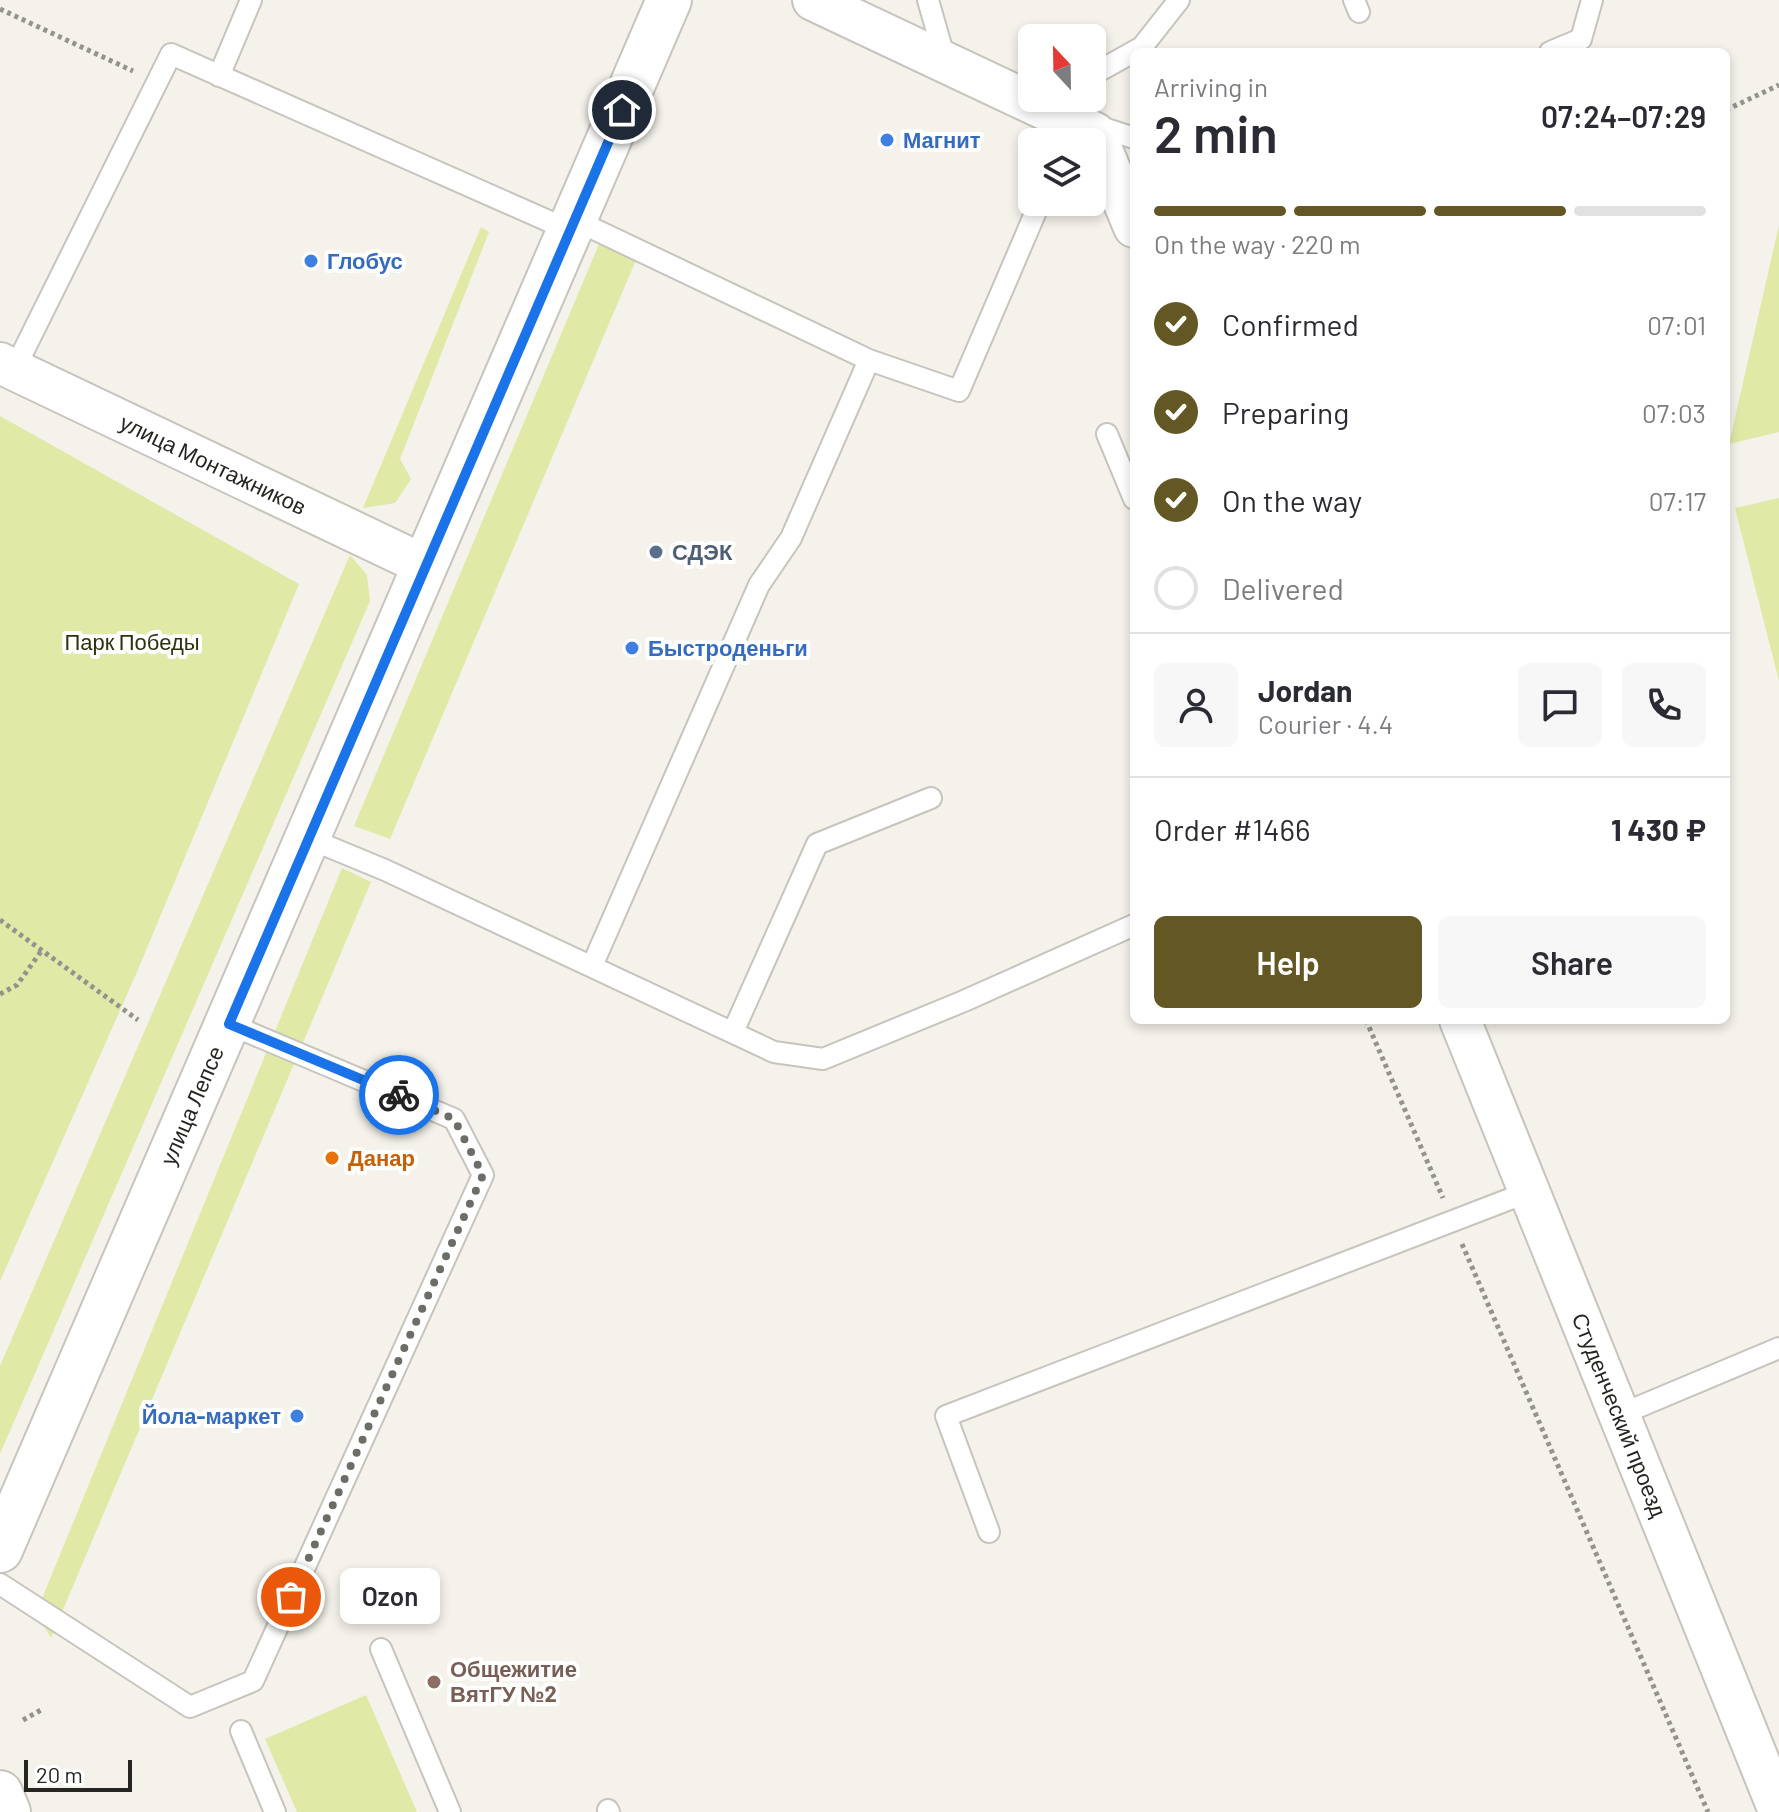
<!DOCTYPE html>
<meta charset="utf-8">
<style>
:root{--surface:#fff;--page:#f7f7f7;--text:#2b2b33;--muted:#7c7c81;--line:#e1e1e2;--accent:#635724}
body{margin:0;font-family:Barlow,sans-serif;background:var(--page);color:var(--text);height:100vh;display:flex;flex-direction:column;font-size:30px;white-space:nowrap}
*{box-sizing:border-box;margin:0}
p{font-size:26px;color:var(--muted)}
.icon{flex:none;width:44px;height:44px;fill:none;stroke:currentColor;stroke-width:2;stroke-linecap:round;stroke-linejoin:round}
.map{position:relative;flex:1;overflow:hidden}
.side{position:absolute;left:1130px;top:48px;width:600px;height:976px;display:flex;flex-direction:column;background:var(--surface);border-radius:12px;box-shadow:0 4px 12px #0003}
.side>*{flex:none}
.needle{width:52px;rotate:338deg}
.tools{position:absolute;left:1018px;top:24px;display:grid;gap:16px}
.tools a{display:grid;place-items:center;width:88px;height:88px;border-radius:12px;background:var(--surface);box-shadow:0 4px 12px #0003;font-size:40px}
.scale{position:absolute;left:24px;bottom:20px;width:108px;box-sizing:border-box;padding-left:8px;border:4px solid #252522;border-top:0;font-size:22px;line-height:28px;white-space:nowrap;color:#252522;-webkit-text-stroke:6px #fff;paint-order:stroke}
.pin{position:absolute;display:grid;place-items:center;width:68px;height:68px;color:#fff;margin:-34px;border:4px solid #fff;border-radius:50%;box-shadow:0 2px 8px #0007}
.courier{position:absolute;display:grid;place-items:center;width:80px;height:80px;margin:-40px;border:6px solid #1a73e8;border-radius:50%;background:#fff;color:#222;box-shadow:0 2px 10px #0007}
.bubble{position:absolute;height:56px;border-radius:12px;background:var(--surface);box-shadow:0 4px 12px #0003;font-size:26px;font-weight:600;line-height:56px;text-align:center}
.summary em{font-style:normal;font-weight:600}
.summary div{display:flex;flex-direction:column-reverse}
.summary{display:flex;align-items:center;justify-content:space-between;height:136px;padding:0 24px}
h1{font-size:52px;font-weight:600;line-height:60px}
.bar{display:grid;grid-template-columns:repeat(4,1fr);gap:12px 8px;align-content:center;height:96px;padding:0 24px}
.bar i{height:10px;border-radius:6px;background:var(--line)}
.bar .on{background:var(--accent)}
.bar p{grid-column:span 4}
.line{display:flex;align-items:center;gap:20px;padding:0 24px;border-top:2px solid var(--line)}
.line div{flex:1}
.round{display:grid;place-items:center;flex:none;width:84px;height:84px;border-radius:12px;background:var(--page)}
ol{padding:0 24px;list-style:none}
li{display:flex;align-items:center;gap:24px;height:88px}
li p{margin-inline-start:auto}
li .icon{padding:8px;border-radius:50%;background:var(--accent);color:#fff;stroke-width:4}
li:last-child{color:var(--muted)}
li i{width:44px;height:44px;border:4px solid var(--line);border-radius:50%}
.cta{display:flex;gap:16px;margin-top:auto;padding:16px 24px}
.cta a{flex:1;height:92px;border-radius:12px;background:var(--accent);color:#fff;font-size:32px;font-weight:600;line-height:92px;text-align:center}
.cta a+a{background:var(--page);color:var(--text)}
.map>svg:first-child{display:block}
.green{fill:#e1e9a7}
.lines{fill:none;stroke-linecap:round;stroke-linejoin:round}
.service-casing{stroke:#c6c4bd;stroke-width:24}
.minor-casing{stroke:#c6c4bd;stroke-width:44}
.secondary-casing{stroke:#c6c4bd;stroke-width:48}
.trunk-casing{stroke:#c6c4bd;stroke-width:48}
.path{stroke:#94938d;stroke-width:5;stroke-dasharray:4 4;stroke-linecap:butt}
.service{stroke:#fff;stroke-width:20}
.minor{stroke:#fff;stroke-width:40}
.secondary{stroke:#fff;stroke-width:44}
.trunk{stroke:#fff;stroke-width:44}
.done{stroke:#6d6d68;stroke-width:8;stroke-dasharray:0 14.4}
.route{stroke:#1a73e8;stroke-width:10}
.shop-dot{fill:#3f7fe0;stroke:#fff;stroke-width:3}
.service-dot{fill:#5c6f8a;stroke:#fff;stroke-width:3}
.food-dot{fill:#e8710a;stroke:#fff;stroke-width:3}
.education-dot{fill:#8d6e63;stroke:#fff;stroke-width:3}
.labels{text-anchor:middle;stroke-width:8;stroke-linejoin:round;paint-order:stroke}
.shop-label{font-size:22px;font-weight:bold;fill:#366cbe;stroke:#fff;text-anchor:start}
.street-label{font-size:22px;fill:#252522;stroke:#fff}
.service-label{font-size:22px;font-weight:bold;fill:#4e5e75;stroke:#fff;text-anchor:start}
.park-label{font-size:22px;fill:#2f320e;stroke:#fff}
.food-label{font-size:22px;font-weight:bold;fill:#c56008;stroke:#fff;text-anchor:start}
.education-label{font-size:22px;font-weight:bold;fill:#785e54;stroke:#fff;text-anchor:start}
</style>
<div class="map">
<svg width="1779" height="1812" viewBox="0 0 1779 1812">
<rect width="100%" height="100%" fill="#f4f2ea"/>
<!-- green -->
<path class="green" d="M1779,225V432L1729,444Z
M481,227L489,232L400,459L411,479L395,503L363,508Z
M602,237L639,253L390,839L354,826Z
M0,416L299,584L137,972L0,1281Z
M1779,498V681L1735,508Z
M350,555L367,575L370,601L0,1454V1366Z
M342,868L371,882L51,1638L36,1613Z
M366,1695L417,1812H297L265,1739Z"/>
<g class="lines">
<defs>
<path id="service" d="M928,0L946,63
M1354,0L1359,12
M1550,52L1581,39L1592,0
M1092,75L1142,47L1179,0
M219,76L251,0
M1091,124L1134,138
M575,220L869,360L959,391L1040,202
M14,370L171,54L571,231
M1107,434L1134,499
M310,839L385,870L774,1052L823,1059L964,1001L1134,925
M592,966L759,585L791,538L869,360
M733,1032L817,844L931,798
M1617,1416L1779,1348
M989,1532L946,1416L1528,1192
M0,1584L190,1707L253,1681L483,1175L454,1119L229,1024
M381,1649L450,1812
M241,1731L275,1812
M608,1810L609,1812"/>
<g id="minor">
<path d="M813,0L1095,133L1134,227"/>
<path id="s1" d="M0,363L426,566"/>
<path id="s2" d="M1460,1020L1779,1811"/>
</g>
<g id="secondary">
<path id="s3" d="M0,1550L669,0"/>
</g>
<path id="trunk" d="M0,1793L8,1812"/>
</defs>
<!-- service casing -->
<use href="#service" class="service-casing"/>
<!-- minor casing -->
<use href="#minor" class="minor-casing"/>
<!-- secondary casing -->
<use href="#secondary" class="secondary-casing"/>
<!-- trunk casing -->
<use href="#trunk" class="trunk-casing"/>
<!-- path -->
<path class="path" d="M0,9L133,71
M1726,110L1779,85
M0,920L138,1020
M0,994L17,985L42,950
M1366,1020L1443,1198
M1462,1244L1708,1812
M23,1720L41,1710"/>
<!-- service -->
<use href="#service" class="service"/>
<!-- minor -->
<use href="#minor" class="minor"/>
<!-- secondary -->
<use href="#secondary" class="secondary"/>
<!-- trunk -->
<use href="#trunk" class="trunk"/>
</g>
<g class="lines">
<!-- done -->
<path class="done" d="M291,1597L483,1175L454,1119L399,1095"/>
<!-- route -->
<path class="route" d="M399,1095L229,1024L622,110"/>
</g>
<!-- markers -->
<g class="shop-dot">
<circle cx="887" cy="140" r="8"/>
<circle cx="311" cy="261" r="8"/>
<circle cx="632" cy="648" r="8"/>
<circle cx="297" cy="1416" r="8"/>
</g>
<circle class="service-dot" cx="656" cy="552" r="8"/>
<circle class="food-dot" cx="332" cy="1158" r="8"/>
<circle class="education-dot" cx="434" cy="1682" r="8"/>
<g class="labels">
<!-- shop labels -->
<g class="shop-label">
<text x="903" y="148">Магнит</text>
<text x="327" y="269">Глобус</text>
<text x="648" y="656">Быстроденьги</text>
<text x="281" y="1424" text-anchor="end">Йола-маркет</text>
</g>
<!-- street labels -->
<g class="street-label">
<text dy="8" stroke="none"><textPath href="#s1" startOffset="236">улица Монтажников</textPath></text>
<text dy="8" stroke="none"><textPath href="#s3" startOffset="484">улица Лепсе</textPath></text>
<text dy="8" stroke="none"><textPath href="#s2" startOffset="426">Студенческий проезд</textPath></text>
</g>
<!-- service labels -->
<g class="service-label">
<text x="672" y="560">СДЭК</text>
</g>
<!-- park labels -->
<g class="park-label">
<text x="132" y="650">Парк Победы</text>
</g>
<!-- food labels -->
<g class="food-label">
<text x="348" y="1166">Данар</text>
</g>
<!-- education labels -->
<g class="education-label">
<text x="450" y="1677">Общежитие<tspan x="450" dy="25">ВятГУ №2</tspan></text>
</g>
</g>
</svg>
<div class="tools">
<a><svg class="needle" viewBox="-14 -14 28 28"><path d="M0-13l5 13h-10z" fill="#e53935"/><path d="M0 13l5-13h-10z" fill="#7c7c81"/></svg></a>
<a><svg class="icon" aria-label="layers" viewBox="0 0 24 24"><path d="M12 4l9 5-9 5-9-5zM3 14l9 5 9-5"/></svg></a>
</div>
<div class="scale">20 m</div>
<div class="pin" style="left:291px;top:1597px;background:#ea580c"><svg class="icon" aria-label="bag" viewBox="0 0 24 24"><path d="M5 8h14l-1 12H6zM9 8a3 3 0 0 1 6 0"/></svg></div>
<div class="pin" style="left:622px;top:110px;background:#1f2937"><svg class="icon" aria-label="home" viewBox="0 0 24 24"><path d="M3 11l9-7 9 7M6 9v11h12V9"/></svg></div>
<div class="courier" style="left:399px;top:1095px"><svg class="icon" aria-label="bike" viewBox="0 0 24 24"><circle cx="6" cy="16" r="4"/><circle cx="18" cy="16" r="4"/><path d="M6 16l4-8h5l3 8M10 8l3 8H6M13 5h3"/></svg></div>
<div class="bubble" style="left:340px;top:1568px;width:100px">Ozon</div>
<section class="side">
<div class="summary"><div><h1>2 min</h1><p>Arriving in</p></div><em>07:24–07:29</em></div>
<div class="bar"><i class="on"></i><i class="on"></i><i class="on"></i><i></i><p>On the way · 220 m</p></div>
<ol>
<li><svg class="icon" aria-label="check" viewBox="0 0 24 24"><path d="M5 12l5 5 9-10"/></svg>Confirmed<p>07:01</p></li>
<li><svg class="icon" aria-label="check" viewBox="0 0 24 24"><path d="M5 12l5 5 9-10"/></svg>Preparing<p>07:03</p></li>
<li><svg class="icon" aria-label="check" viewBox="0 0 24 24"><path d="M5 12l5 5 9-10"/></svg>On the way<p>07:17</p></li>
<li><i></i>Delivered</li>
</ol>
<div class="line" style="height:144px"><a class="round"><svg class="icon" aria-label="person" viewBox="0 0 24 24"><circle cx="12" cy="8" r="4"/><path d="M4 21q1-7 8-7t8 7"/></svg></a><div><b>Jordan</b><p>Courier · 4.4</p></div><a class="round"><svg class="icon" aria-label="chat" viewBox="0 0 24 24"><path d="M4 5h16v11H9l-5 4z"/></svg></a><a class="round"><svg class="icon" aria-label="phone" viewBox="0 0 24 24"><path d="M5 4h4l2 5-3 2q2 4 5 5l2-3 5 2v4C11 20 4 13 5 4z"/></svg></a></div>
<div class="line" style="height:104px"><div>Order #1466</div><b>1 430 ₽</b></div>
<div class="cta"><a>Help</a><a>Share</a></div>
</section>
</div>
